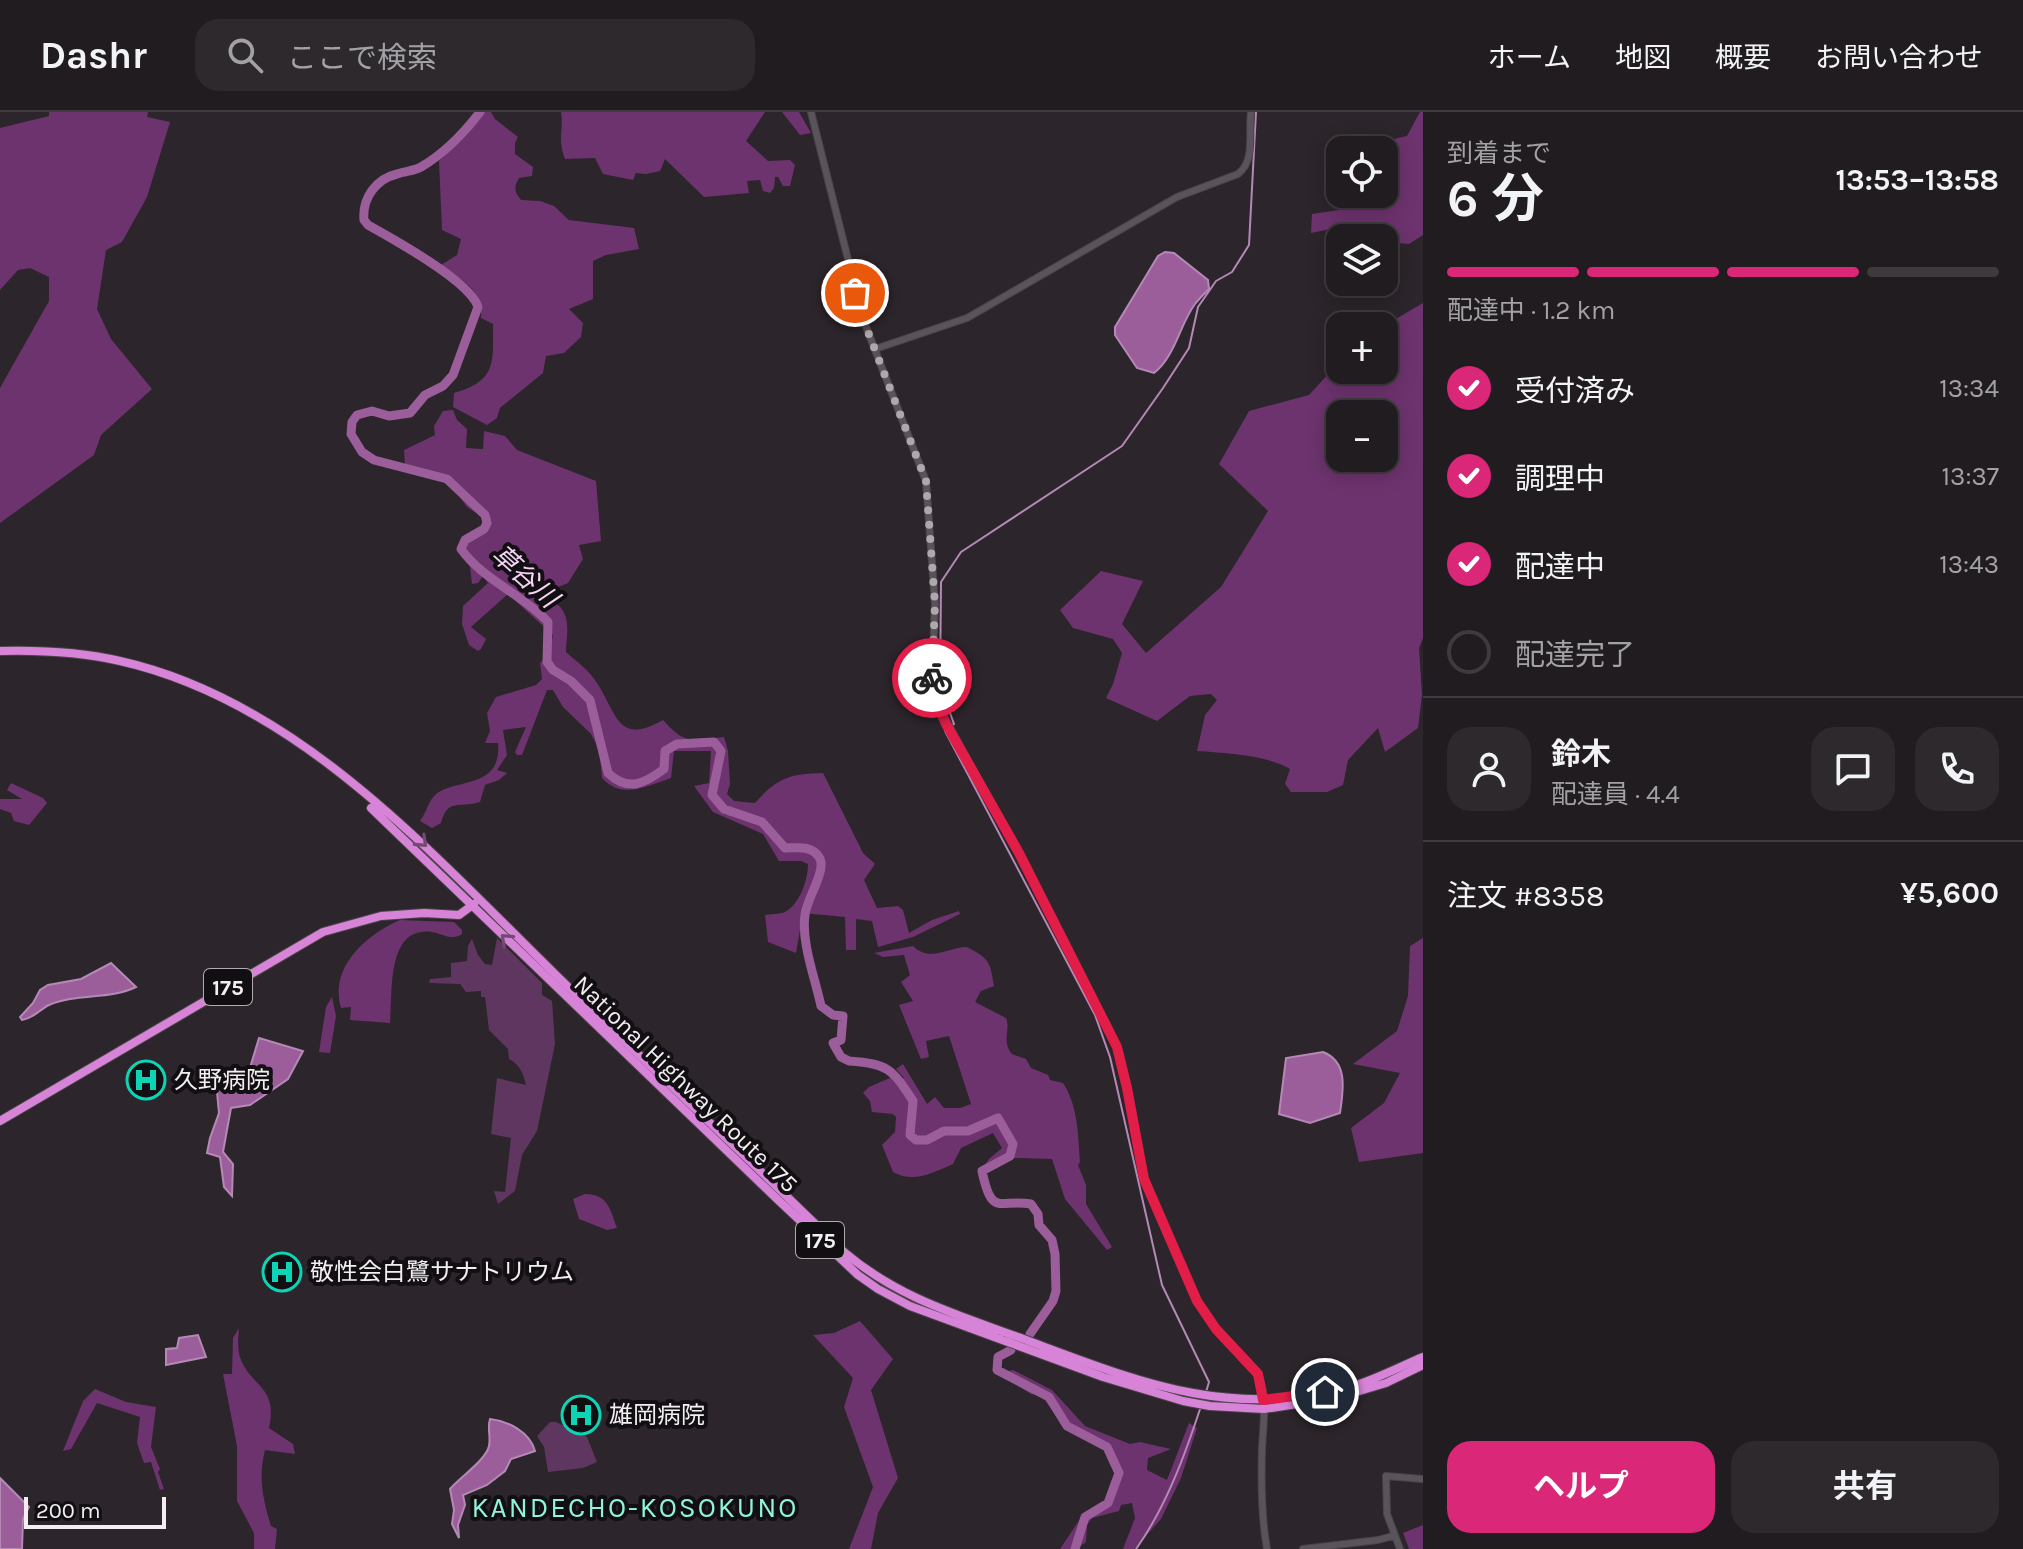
<!DOCTYPE html>
<html lang="ja">
<meta charset="utf-8">
<style>
:root{--surface:#211c20;--page:#2d292d;--text:#f1f3f6;--muted:#a2a1a5;--line:#3e3a3e;--accent:#db2777}
body{margin:0;font-family:Karla,"Noto Sans JP",sans-serif;background:var(--page);color:var(--text);height:100vh;display:flex;flex-direction:column;font-size:30px;white-space:nowrap}
*{box-sizing:border-box;margin:0}
p{font-size:26px;color:var(--muted)}
.icon{flex:none;width:44px;height:44px;fill:none;stroke:currentColor;stroke-width:2;stroke-linecap:round;stroke-linejoin:round}
.map{position:relative;flex:1;overflow:hidden}
.side{display:flex;flex-direction:column;background:var(--surface);width:600px}
.side>*{flex:none}
.controls{position:absolute;left:1326px;top:24px;display:grid;gap:16px}
.controls a{display:grid;place-items:center;width:72px;height:72px;border-radius:16px;background:var(--surface);box-shadow:0 4px 20px #0003,0 0 0 2px var(--line);font-size:40px}
.scale{position:absolute;left:24px;bottom:20px;width:142px;box-sizing:border-box;padding-left:8px;border:4px solid #f3eef2;border-top:0;font-size:22px;line-height:28px;white-space:nowrap;color:#f3eef2;-webkit-text-stroke:6px #120f12;paint-order:stroke}
.pin{position:absolute;display:grid;place-items:center;width:68px;height:68px;color:#fff;margin:-34px;border:4px solid #fff;border-radius:50%;box-shadow:0 2px 8px #0007}
.courier{position:absolute;display:grid;place-items:center;width:80px;height:80px;margin:-40px;border:6px solid #e11d48;border-radius:50%;background:#fff;color:#222;box-shadow:0 2px 10px #0007}
.head em{font-style:normal;font-weight:700}
.head div{display:flex;flex-direction:column-reverse}
.head{display:flex;align-items:center;justify-content:space-between;height:136px;padding:0 24px}
h1{font-size:52px;font-weight:700;line-height:60px}
.bar{display:grid;grid-template-columns:repeat(4,1fr);gap:12px 8px;align-content:center;height:96px;padding:0 24px}
.bar i{height:10px;border-radius:6px;background:var(--line)}
.bar .selected{background:var(--accent)}
.bar p{grid-column:span 4}
.line{display:flex;align-items:center;gap:20px;padding:0 24px;border-top:2px solid var(--line)}
.line div{flex:1}
.round{display:grid;place-items:center;flex:none;width:84px;height:84px;border-radius:24px;background:var(--page)}
ol{padding:0 24px;list-style:none}
li{display:flex;align-items:center;gap:24px;height:88px}
li p{margin-inline-start:auto}
li .icon{padding:8px;border-radius:50%;background:var(--accent);color:#fff;stroke-width:4}
li:last-child{color:var(--muted)}
li i{width:44px;height:44px;border:4px solid var(--line);border-radius:50%}
.button{display:flex;gap:16px;margin-top:auto;padding:16px 24px}
.button a{flex:1;height:92px;border-radius:24px;background:var(--accent);color:#fff;font-size:32px;font-weight:700;line-height:92px;text-align:center}
.button a+a{background:var(--page);color:var(--text)}
header{display:flex;align-items:center;gap:48px;box-sizing:border-box;height:112px;padding:0 40px;background:var(--surface);border-bottom:2px solid var(--line)}
header strong{font-size:38px}
nav{display:flex;gap:44px;margin-inline-start:auto;font-size:28px}
.search{width:560px;height:72px;background:var(--page);display:flex;align-items:center;gap:20px;box-sizing:border-box;padding:0 28px;border-radius:24px;color:var(--muted);font-size:30px}
main{display:flex;flex:1;min-height:0}
.map>svg:first-child{display:block}
.green{fill:#5f365f}
.forest{fill:#6d336e;fill-rule:evenodd}
.water{fill:#9b5e9b;stroke:#b589b5;stroke-width:2}
.lines{fill:none;stroke-linecap:round;stroke-linejoin:round}
.stream{stroke:#b589b5;stroke-width:2}
.river{stroke:#9b5e9b;stroke-width:9}
.tertiary-casing{stroke:#4a4449;stroke-width:8}
.secondary-casing{stroke:#4a4449;stroke-width:8}
.trunk-casing{stroke:#4a4449;stroke-width:10}
.tertiary{stroke:#5b535b;stroke-width:6}
.secondary{stroke:#5b535b;stroke-width:6}
.trunk{stroke:#d784d8;stroke-width:8}
.oneway{stroke:#744a75}
.done{stroke:#ada8ac;stroke-width:8;stroke-dasharray:0 14.4}
.route{stroke:#e11d48;stroke-width:10}
.labels{text-anchor:middle;stroke-width:8;stroke-linejoin:round;paint-order:stroke}
.shield{fill:#120f12;stroke:#b0abaf;stroke-width:2}
.shield-label{font-size:22px;font-weight:bold;fill:#f3eef2}
.poi-label{font-size:24px;fill:#f3eef2;stroke:#120f12;text-anchor:start}
.street-label{font-size:24px;fill:#f3eef2;stroke:#120f12}
.water-label{font-size:26px;font-style:italic;fill:#f6d4f5;stroke:#120f12}
.quarter-label{font-size:28px;letter-spacing:2px;fill:#90f3db;stroke:#120f12}
</style>
<header>
<strong>Dashr</strong>
<div class="search"><svg class="icon" aria-label="search" viewBox="0 0 24 24"><circle cx="10" cy="10" r="6"/><path d="M15 15l6 6"/></svg>ここで検索</div>
<nav><a>ホーム</a><a>地図</a><a>概要</a><a>お問い合わせ</a></nav>
</header>
<main>
<div class="map">
<svg width="1423" height="1437" viewBox="0 0 1423 1437">
<rect width="100%" height="100%" fill="#2c252b"/>
<!-- green -->
<path class="green" d="M497,826L542,871V883L552,889L555,932L537,1019L522,1043L515,1079L498,1092L494,1079L505,1080L511,1026L491,1022L497,966L526,973C523,961 520,953 509,947L508,937L489,918L485,885H481V879L466,880L460,872L429,871L430,867L451,865V851L467,849L468,834L472,827L478,843L485,852L492,853Z
M550,1310H556L587,1325L597,1350L583,1356L548,1360L544,1335L537,1324Z"/>
<!-- forest -->
<path class="forest" d="M49,0H148L147,5L170,10L147,85L122,130L106,138L97,197L111,227L152,277L101,323L94,343L0,411V276L49,189V165L30,156L18,158L0,178V16L49,4Z
M478,0H491L495,7L518,25L515,31V42L533,55L532,64L519,66C513,76 515,80 521,88L540,89L554,94L569,108L634,116L639,137L606,143L593,149V187L569,197L583,211L581,225L564,241L546,244L543,261L500,296L497,306L487,313L453,295L454,281C497,269 493,250 493,212L481,206C483,177 462,169 441,153L457,143L461,127L442,118L439,49L467,20Z
M561,0H765L746,29L768,49L790,48L795,53L790,74H783L778,65H775L774,76L770,81L763,79L760,68L747,69L749,81L704,85L665,47L660,59L646,62L636,61L633,68L603,62L595,46L565,47C557,26 564,19 561,0Z
M782,0H799L811,21L800,23Z
M1420,0H1423V123L1409,132L1384,130V126H1367L1346,114L1311,121L1312,102L1339,98L1337,85L1340,79V82H1384V38H1362L1364,34L1407,24Z
M1423,191V526L1419,536L1422,583L1418,616L1385,640L1378,616L1348,648L1343,673L1327,680H1291L1285,672L1290,657C1267,643 1224,641 1197,639L1205,603L1217,588L1211,582L1190,584L1157,609L1106,586L1113,572L1122,541L1113,527L1073,516L1060,498L1101,459L1143,469L1122,512L1146,541L1221,475L1268,399L1219,352L1249,299L1309,283L1340,249V258H1384V214ZM1340,302H1384V346H1340Z
M453,298L457,308L467,317L466,336L483,337L484,319L505,324L517,338L596,369L601,429L579,433L583,447L568,471L551,478L548,484C551,487 555,490 558,493C572,505 566,525 566,540C577,550 589,558 597,571C617,602 618,634 663,608C685,633 693,629 724,625L728,639L730,672L727,682L734,689L755,691C778,665 790,662 823,661L863,741L875,752L864,768L877,796L898,794L903,798L909,821L932,808L959,799L960,802L913,825L878,835L872,809L856,807V838H846L845,805L803,801L796,841L768,830L765,803C771,802 780,802 785,800C800,792 808,767 808,752L801,749H779L763,722L713,700L694,674L709,671L711,639H674L671,666C647,674 622,688 602,666L599,637L591,622L563,595L553,578H547L522,643H517L515,640L526,615L503,618L507,643L497,658L507,661L499,668L485,673L480,690C459,697 448,685 441,711L432,716L420,709C427,700 428,689 436,682C457,666 502,677 498,631H485L490,619L487,601L496,585L536,573L542,567L540,551L550,541L553,523L508,482L471,515L486,527L481,537L478,539L469,533L462,512L463,494L488,471L483,464L478,471L472,472L470,455L459,438L469,428L487,417L481,404L467,395L443,362L405,353L404,338L435,323L434,314L443,299Z
M11,671L43,686L47,691L29,713L14,709L11,701L0,697V687H22L7,678Z
M400,808L454,810L462,818V822C452,829 443,822 432,820C386,814 393,880 390,911L350,908L351,895L341,896C329,856 365,823 400,808Z
M1423,826V1041L1359,1050L1351,1016L1384,991L1400,961L1353,952L1397,919L1408,884L1410,834Z
M913,834C930,851 948,835 967,835C990,847 990,850 994,874L981,879L975,890L1006,906C1011,918 1001,929 1012,942L1026,947L1031,956L1048,963L1050,968L1063,971C1078,994 1078,1022 1080,1050L1078,1053L1086,1073V1092L1112,1135L1107,1138L1065,1087L1052,1047L1015,1046L981,1064L980,1060L989,1047L1002,1036L993,1021L961,1036L953,1052C934,1060 914,1072 893,1060L882,1033L895,1020L896,1005L893,1002L872,1000L870,989L863,981L869,975L892,965L896,971L904,966L896,957L903,952L927,992L935,985L944,996H960L971,992L949,924L926,929L929,945L921,947L899,893L913,889L901,870L910,863L904,843L883,845L874,841Z
M332,885L336,904L330,941L319,940L326,895Z
M585,1082C608,1082 610,1097 617,1116L607,1118L579,1107L573,1087Z
M860,1209L893,1247L871,1278L898,1366L878,1401L871,1437H849L873,1375L844,1295L853,1266L813,1223L834,1221Z
M239,1216C238,1227 237,1238 241,1248C253,1276 278,1275 269,1316L293,1332L295,1342L265,1338C258,1365 263,1388 271,1414L277,1417L275,1437H254V1421L237,1389V1334L223,1262H232L233,1226Z
M1013,1258L1052,1278L1085,1314L1130,1332L1140,1330L1171,1337L1148,1346L1147,1358L1167,1368L1189,1311L1197,1316L1181,1366L1161,1407L1134,1437H1123L1135,1406L1132,1391L1121,1393L1119,1399L1092,1406L1087,1413L1086,1430L1076,1437H1060L1084,1401C1109,1395 1111,1391 1120,1366L1105,1332L1094,1324L1076,1323L1064,1314L1041,1283L1031,1282L1005,1266V1260Z
M95,1277L126,1290L156,1295L151,1335L160,1357L158,1360L164,1377L160,1378L151,1350L144,1351L137,1331L140,1305L97,1291L71,1337L63,1339L83,1289Z
M1423,1413V1437H1409L1403,1421Z"/>
<!-- water -->
<path class="water" d="M1165,140L1174,141L1208,168L1209,177C1204,182 1199,187 1195,192C1179,214 1176,243 1154,261L1137,256L1115,223V215L1158,144Z
M111,851L136,875C109,888 77,881 49,893C39,898 34,906 22,908L20,905L33,891L40,878L48,873L81,867Z
M259,926L303,939L288,967L250,993L231,996L223,1040L233,1052L232,1084L224,1075L220,1045L207,1041L210,1026L219,1001L217,980L223,974L231,977L240,976L249,959Z
M1323,940C1349,950 1343,979 1340,1001L1310,1011L1279,1002L1286,946Z
M198,1223L206,1245L166,1253V1237L177,1236L179,1226Z
M490,1307C508,1309 530,1320 535,1339L511,1347L505,1359L487,1373L463,1383L465,1393L458,1413L459,1426L452,1412L454,1398L450,1377C459,1366 486,1348 489,1334C491,1324 487,1316 490,1307Z
M0,1366L29,1395L23,1407L22,1437H0Z"/>
<g class="lines">
<!-- stream -->
<path class="stream" d="M952,613L954,612L940,573L941,470L961,440L1122,334L1163,276L1189,236L1198,195L1216,169L1232,160L1249,133L1256,0
M948,617L945,619L1095,903L1110,945L1162,1173L1209,1270L1206,1280
M1136,1437C1166,1395 1185,1343 1201,1294"/>
<!-- river -->
<path class="river" d="M480,0C464,21 445,41 421,55C414,59 405,59 397,62C376,67 362,86 364,108L368,113C393,127 470,169 478,195L453,263L443,274L425,283L410,301L389,304L372,299L357,303L352,310L351,322L362,340L374,348L447,367L485,403L487,411L484,417L465,428L461,437C483,468 522,482 548,510L547,550L553,558L571,569L590,588L608,661C628,680 644,672 664,657L665,639L677,632L714,630L721,639L712,683L724,697L762,710L785,736C797,736 811,733 819,745C828,757 806,787 805,803C801,830 815,866 821,894L833,903L843,904L841,928L833,931L841,945L849,949C889,952 892,957 913,989L910,1023L916,1028H927L944,1019H968L998,1006L1013,1032L1010,1044L982,1059C992,1107 1000,1086 1031,1092L1038,1102L1039,1113L1052,1128L1055,1142L1056,1179L1053,1189L1030,1222
M1011,1238L998,1245L997,1258L1049,1285L1067,1314L1107,1335L1119,1361L1108,1391L1085,1405L1075,1437"/>
<defs>
<path id="tertiary" d="M875,237L967,206L1177,85L1238,62C1256,48 1248,21 1251,0
M1303,1437L1378,1428L1393,1424
M1400,1437L1387,1402L1386,1364L1423,1367"/>
<path id="secondary" d="M811,0L863,207L926,369L935,492L932,568L938,594L1019,741L1117,935L1127,976L1144,1067L1197,1189L1216,1217L1258,1262C1268,1285 1263,1313 1262,1337C1261,1371 1261,1404 1267,1437"/>
<path id="trunk" d="M0,539C40,538 81,540 120,549C298,589 431,741 556,863C652,956 749,1047 844,1140C897,1185 955,1202 1018,1225C1132,1267 1226,1309 1350,1275C1375,1268 1399,1255 1423,1245
M371,696L776,1086L858,1163L878,1177L910,1194L1103,1265L1183,1289L1210,1294L1264,1297L1336,1286L1386,1271L1423,1253
M0,1009L323,820L381,804L424,801L459,803L474,792"/>
</defs>
<!-- tertiary casing -->
<use href="#tertiary" class="tertiary-casing"/>
<!-- secondary casing -->
<use href="#secondary" class="secondary-casing"/>
<!-- trunk casing -->
<use href="#trunk" class="trunk-casing"/>
<!-- tertiary -->
<use href="#tertiary" class="tertiary"/>
<!-- secondary -->
<use href="#secondary" class="secondary"/>
<!-- trunk -->
<use href="#trunk" class="trunk"/>
</g>
<!-- one-way arrows -->
<defs><path id="oneway-chevron" d="M-2-3.5L2.5 0L-2 3.5" fill="none" stroke-width="1.6" stroke-linecap="round" stroke-linejoin="round" transform="scale(2)"/></defs>
<g class="oneway">
<use href="#oneway-chevron" transform="translate(422 730) rotate(43)"/>
<use href="#oneway-chevron" transform="translate(506 827) rotate(-137)"/>
</g>
<g class="lines">
<!-- done -->
<path class="done" d="M855,181L863,207L926,369L935,492L932,566"/>
<!-- route -->
<path class="route" d="M932,566L938,594L946,612L1019,741L1117,935L1127,976L1144,1067L1197,1189L1216,1217L1258,1262L1263,1288L1325,1280"/>
</g>
<!-- icons -->
<defs>
<symbol id="hospital-ring" viewBox="-11 -11 22 22"><circle r="9.5" fill="#120f12" stroke="#0bd5b5" stroke-width="1.5"/><path d="M-5-5h3v3.5h4V-5h3V5h-3V1.5h-4V5h-3Z" fill="#0bd5b5"/></symbol>
</defs>
<g fill-rule="evenodd">
<use href="#hospital-ring" x="124" y="946" width="44" height="44"/>
<use href="#hospital-ring" x="260" y="1138" width="44" height="44"/>
<use href="#hospital-ring" x="559" y="1281" width="44" height="44"/>
</g>
<g class="labels">
<!-- shield labels -->
<g class="shield">
<rect x="204" y="857" width="48" height="36" rx="6"/>
<rect x="796" y="1110" width="48" height="36" rx="6"/>
</g>
<g class="shield-label">
<text x="228" y="883">175</text>
<text x="820" y="1136">175</text>
</g>
<!-- poi labels -->
<g class="poi-label">
<text x="174" y="976">久野病院</text>
<text x="310" y="1168">敬性会白鷺サナトリウム</text>
<text x="609" y="1311">雄岡病院</text>
</g>
<!-- street labels -->
<g class="street-label">
<text transform="translate(686 972) rotate(44)" y="8">National Highway Route 175</text>
</g>
<!-- water labels -->
<g class="water-label">
<text transform="translate(525 464) rotate(42)" y="9">草谷川</text>
</g>
<!-- quarter labels -->
<g class="quarter-label">
<text x="635" y="1405">KANDECHO-KOSOKUNO</text>
</g>
</g>
</svg>
<div class="controls">
<a><svg class="icon" aria-label="locate" viewBox="0 0 24 24"><circle cx="12" cy="12" r="6"/><path d="M12 2v4M12 18v4M2 12h4M18 12h4"/></svg></a>
<a><svg class="icon" aria-label="layers" viewBox="0 0 24 24"><path d="M12 4l9 5-9 5-9-5zM3 14l9 5 9-5"/></svg></a>
<a>+</a>
<a>−</a>
</div>
<div class="scale">200 m</div>
<div class="pin" style="left:855px;top:181px;background:#ea580c"><svg class="icon" aria-label="bag" viewBox="0 0 24 24"><path d="M5 8h14l-1 12H6zM9 8a3 3 0 0 1 6 0"/></svg></div>
<div class="pin" style="left:1325px;top:1280px;background:#1f2937"><svg class="icon" aria-label="home" viewBox="0 0 24 24"><path d="M3 11l9-7 9 7M6 9v11h12V9"/></svg></div>
<div class="courier" style="left:932px;top:566px"><svg class="icon" aria-label="bike" viewBox="0 0 24 24"><circle cx="6" cy="16" r="4"/><circle cx="18" cy="16" r="4"/><path d="M6 16l4-8h5l3 8M10 8l3 8H6M13 5h3"/></svg></div>
</div>
<section class="side">
<div class="head"><div><h1>6 分</h1><p>到着まで</p></div><em>13:53–13:58</em></div>
<div class="bar"><i class="selected"></i><i class="selected"></i><i class="selected"></i><i></i><p>配達中 · 1.2 km</p></div>
<ol>
<li><svg class="icon" aria-label="check" viewBox="0 0 24 24"><path d="M5 12l5 5 9-10"/></svg>受付済み<p>13:34</p></li>
<li><svg class="icon" aria-label="check" viewBox="0 0 24 24"><path d="M5 12l5 5 9-10"/></svg>調理中<p>13:37</p></li>
<li><svg class="icon" aria-label="check" viewBox="0 0 24 24"><path d="M5 12l5 5 9-10"/></svg>配達中<p>13:43</p></li>
<li><i></i>配達完了</li>
</ol>
<div class="line" style="height:144px"><a class="round"><svg class="icon" aria-label="person" viewBox="0 0 24 24"><circle cx="12" cy="8" r="4"/><path d="M4 21q1-7 8-7t8 7"/></svg></a><div><b>鈴木</b><p>配達員 · 4.4</p></div><a class="round"><svg class="icon" aria-label="chat" viewBox="0 0 24 24"><path d="M4 5h16v11H9l-5 4z"/></svg></a><a class="round"><svg class="icon" aria-label="phone" viewBox="0 0 24 24"><path d="M5 4h4l2 5-3 2q2 4 5 5l2-3 5 2v4C11 20 4 13 5 4z"/></svg></a></div>
<div class="line" style="height:104px"><div>注文 #8358</div><b>¥5,600</b></div>
<div class="button"><a>ヘルプ</a><a>共有</a></div>
</section>
</main>
